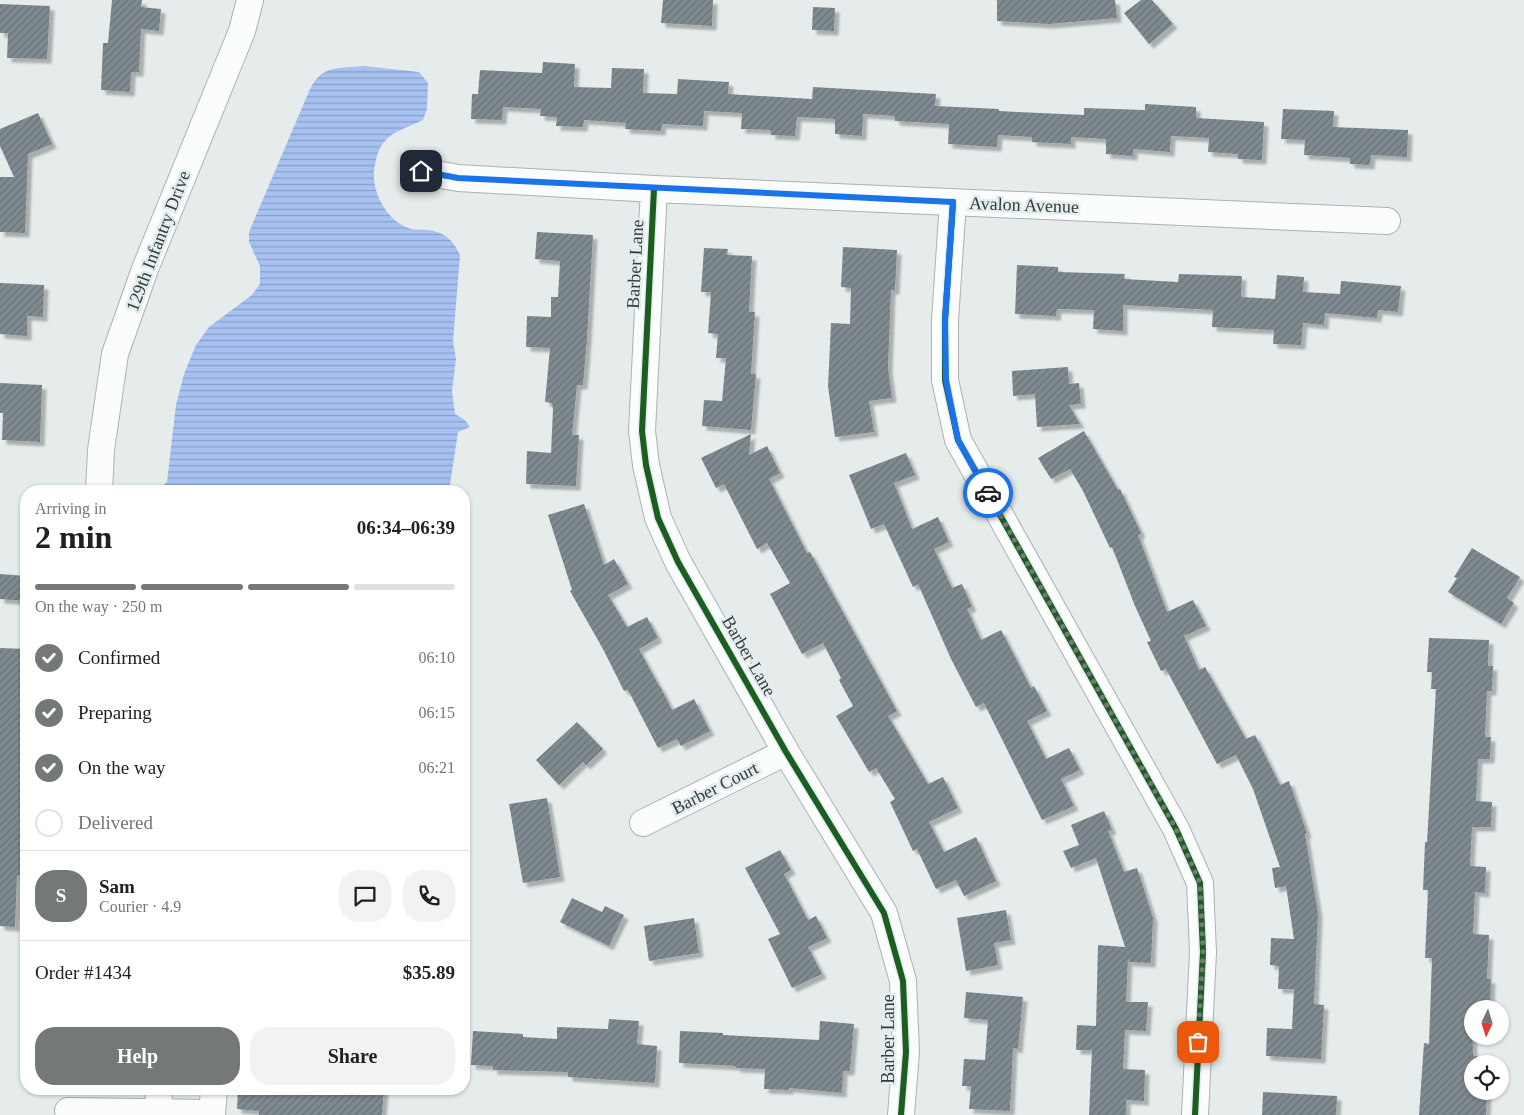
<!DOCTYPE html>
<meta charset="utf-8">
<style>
:root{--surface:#fff;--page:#f2f2f2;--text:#202124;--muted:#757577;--line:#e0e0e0;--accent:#747879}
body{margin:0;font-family:"Times New Roman",serif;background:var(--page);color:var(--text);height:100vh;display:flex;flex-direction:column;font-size:19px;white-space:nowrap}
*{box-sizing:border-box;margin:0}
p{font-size:16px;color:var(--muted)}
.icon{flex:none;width:28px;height:28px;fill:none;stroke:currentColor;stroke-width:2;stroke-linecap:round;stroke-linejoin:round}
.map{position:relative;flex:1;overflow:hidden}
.drawer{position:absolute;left:20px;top:485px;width:450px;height:610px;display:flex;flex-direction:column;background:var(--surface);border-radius:20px;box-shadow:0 1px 4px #0004}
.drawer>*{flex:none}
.needle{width:32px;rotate:184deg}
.controls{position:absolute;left:1464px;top:1000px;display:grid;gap:10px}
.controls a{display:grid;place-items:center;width:45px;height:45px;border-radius:50%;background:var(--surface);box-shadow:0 1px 4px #0004;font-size:25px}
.pin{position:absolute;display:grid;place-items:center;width:42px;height:42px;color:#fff;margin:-21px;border-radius:10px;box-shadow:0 2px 8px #0006}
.courier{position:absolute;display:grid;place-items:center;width:50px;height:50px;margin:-25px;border:4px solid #1a73e8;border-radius:50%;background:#fff;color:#222;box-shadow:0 1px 6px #0007}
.summary em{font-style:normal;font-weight:700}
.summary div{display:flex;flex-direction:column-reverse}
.summary{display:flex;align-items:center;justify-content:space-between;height:85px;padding:0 15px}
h1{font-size:32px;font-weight:700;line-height:38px}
.bar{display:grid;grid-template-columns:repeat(4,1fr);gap:8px 5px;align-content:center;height:60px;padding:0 15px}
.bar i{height:6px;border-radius:4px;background:var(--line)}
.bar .active{background:var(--accent)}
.bar p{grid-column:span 4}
.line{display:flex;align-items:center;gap:12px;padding:0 15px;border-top:1px solid var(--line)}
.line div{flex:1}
.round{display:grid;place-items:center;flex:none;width:52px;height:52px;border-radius:20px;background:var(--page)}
ol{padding:0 15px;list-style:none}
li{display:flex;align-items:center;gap:15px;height:55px}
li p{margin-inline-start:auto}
li .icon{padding:5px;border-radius:50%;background:var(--accent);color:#fff;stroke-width:4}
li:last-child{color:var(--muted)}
li i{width:28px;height:28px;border:2px solid var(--line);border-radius:50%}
.cta{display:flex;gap:10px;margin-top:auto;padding:10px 15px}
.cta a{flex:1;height:58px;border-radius:20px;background:var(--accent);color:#fff;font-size:20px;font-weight:700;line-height:58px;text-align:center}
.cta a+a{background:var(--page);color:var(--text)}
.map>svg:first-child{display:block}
.water{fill:url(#water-rules)}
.building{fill:url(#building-hatch);filter:url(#shadow)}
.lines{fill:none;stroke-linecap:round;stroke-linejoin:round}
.minor-casing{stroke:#acb1b1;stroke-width:28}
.minor{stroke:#fbfcfc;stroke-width:26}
.cycleway-casing{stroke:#e3eeef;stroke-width:9}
.cycleway{stroke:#1b5e20;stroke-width:6}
.done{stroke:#747879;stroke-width:5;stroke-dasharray:0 9}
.route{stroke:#1a73e8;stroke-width:6}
.labels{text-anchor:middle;stroke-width:5;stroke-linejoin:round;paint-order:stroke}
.street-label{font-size:18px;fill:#363a3b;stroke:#e3eeef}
</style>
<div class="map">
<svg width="1524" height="1115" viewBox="0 0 1524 1115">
<defs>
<pattern id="water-rules" width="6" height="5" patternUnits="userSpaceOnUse" patternTransform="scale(1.25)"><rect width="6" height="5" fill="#a7c1f2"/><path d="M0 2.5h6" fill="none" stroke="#899ec5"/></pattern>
<pattern id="building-hatch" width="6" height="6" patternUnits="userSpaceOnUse" patternTransform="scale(1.25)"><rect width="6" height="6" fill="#7f8b90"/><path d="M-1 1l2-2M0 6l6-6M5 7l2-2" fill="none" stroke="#697377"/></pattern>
<filter id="shadow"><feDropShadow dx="4.5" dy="4.5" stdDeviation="1" flood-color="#0004"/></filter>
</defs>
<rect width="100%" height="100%" fill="#e6ecec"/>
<!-- water -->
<path class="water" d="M363,66L419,72L428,83L427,109L423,120C393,134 379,134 374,171C372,194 388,222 411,229C415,230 421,229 426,230C444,231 453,240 460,255L453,341L456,359L452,391L455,414L465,420L470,427L458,432L449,491H157L167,482L176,405L184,374L196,345L209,327L252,295L260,284V266L249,242V232L310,89C323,64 338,69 363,66Z"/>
<!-- building -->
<path class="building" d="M112,0H142L141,7L161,9L159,31L141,29L139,72H131L130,92L101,90L103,43H108Z
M663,0H713L712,26L661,23Z
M997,0H1115L1117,18L1049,24L997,21Z
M1141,0H1152L1173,24L1149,44L1124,13Z
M0,4L50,6L47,59L7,58L8,33H0Z
M813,7L835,8L834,31L812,30Z
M543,62L575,64L574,87L611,88L612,68L644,69L643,93L677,94L678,79L729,82L728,94L812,99L813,87L936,94L935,106L999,109V111L1084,115V108L1145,110V104L1196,107V118L1264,122L1262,160L1238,159V154L1208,152L1209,138L1171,136L1170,152L1133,149V156L1106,154V139L1071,137V144L1032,142V137L998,135L997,147L948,144L949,124L895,121V116L863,114L862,136L835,134V119L797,117L795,136L771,135V130L741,129L742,113L704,111L703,126L662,124L661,131L625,129L626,123L584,120L583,127L556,126L557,117L540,116L541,109L503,107L502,120L471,119L472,94H478L480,70L542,73Z
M1283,109L1334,111L1333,127L1408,130L1407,157L1371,155L1370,165L1350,164V158L1304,155L1305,140L1281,139Z
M38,113L52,144L28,154L25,233L0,232V177H14L0,146V129Z
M537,232L593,235L587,339L583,385H577L572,435H579L576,486L526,484L527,451L551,453L553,409L552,403L545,402L550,348L526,347L527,316L551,317V297H558L560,261L535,259Z
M843,247L897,250L895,290H891L888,368L892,398L869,401L874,432L835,437L828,386L831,323L850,324L851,288L841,287Z
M704,248L728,249L727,255L752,256L749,312H755L751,374H756L751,430L702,426L704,400L722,401L726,358H716L718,334L708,333L711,292H701Z
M1017,265L1058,267V272L1125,274L1124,279L1178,282L1179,274L1242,276L1241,297L1275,299L1277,275L1304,277L1303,292L1340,294L1341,281L1401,286L1398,312L1378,310L1377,318L1325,313L1324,325L1303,323L1301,345L1273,344L1274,330L1212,327L1213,310L1123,305V331L1093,329L1094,310L1057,309L1056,316L1015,314Z
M0,283L44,285L43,317L27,316V336L0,334Z
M1068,367L1069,384L1079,383L1081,404L1069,405L1080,424L1037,427L1035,394L1013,396L1012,371Z
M0,383L42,385L40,442L2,440L3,413H0Z
M1084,431L1118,490L1120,489L1141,533L1138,535L1167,612L1193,600L1206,626L1184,636L1199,670L1205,667L1246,739L1255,735L1280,785L1289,781L1307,833L1305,834L1318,914L1314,1004L1324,1005L1321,1059L1266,1056L1267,1028L1292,1029L1294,989H1278L1279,966L1270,965L1271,938L1294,939L1286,886L1275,888L1272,868L1280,867L1253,789L1236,755L1217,764L1166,669L1161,671L1147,642L1151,641L1135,606L1112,547L1110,548L1083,491L1070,469L1051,479L1038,458Z
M751,434L749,455L767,446L780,473L769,479L807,553L810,552L897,711L888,716L928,784L943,777L958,808L929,822L944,852L976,837L996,881L964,896L956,880L936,889L917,849L913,851L890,802L895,799L876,768L869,772L836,716L853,706L839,680L841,678L823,643L802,654L770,594L790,583L767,543L757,549L724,484L716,488L701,458Z
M906,453L915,475L894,483L912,529L938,517L949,542L934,549L952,588L962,584L972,607L967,609L981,640L1001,630L1031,688L1034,686L1047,711L1027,721L1046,759L1069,748L1080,770L1061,779L1074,806L1042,820L984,703L976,707L951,659L918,584L913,587L884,524L871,529L849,475Z
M584,504L604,565L614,559L628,584L608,595L627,627L647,617L658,638L639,649L659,686H660L672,710L694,699L710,731L681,746L677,739L658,748L628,690L624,691L603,649L570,591L572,590L548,515Z
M1472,548L1520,577L1507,598L1514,603L1501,624L1448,592L1457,578L1454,577Z
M0,574L26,576V601L0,599Z
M1429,638L1489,640L1488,666H1493L1492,691H1487L1485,737H1491L1490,759H1478L1476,801L1492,802L1491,827H1472L1470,866L1486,867L1485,893L1475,892L1473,934L1489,935L1487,979H1491L1490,1009H1472L1473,1056H1477V1064H1472V1091H1487L1486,1115H1419L1424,1043L1429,1044L1432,958H1425L1428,890H1423L1425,842H1427L1436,689H1431L1432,672H1427Z
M0,648L26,649L22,736L26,737L21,852H26V875H17L15,927L0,926Z
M577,722L603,749L586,765L583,762L559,785L536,760Z
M547,798L560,877L523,883L509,804Z
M1104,811L1112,830L1108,831L1124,872L1137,868L1153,918L1151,963L1129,962L1128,958L1126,1002H1148L1146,1031L1125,1030L1123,1069L1145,1070L1144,1101L1126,1100V1115H1089L1092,1050H1076L1077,1025L1096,1026L1098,945L1125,947L1096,858L1071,868L1063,851L1079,845L1071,825Z
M780,850L791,870L784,874L808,920L816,916L827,938L808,947L822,974L792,988L768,939L780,934L745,868Z
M572,898L602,912L605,906L624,915L609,946L560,922Z
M1006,910L1011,940L994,943L998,965L966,971L957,918Z
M694,918L699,953L649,961L644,926Z
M966,992L1023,997L1018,1049L1013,1048L1010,1111L969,1109L971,1086H962L964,1059L985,1060L988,1020L964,1018Z
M609,1019L639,1021L637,1044L657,1046L655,1083L568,1077V1072L493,1070V1066L471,1065L473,1031L523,1034V1037L557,1039V1027L608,1029Z
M820,1021L854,1024L850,1071H843L842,1093L789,1088V1090L764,1089L765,1069L736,1068V1066L679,1063L680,1031L723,1033V1035L819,1040Z
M238,1089H384L382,1115H259V1111L237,1109Z
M1263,1092L1337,1096L1336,1115H1262Z"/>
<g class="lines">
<defs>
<path id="minor" d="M421,171L458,178L654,189L1387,221
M654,189L642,431L646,465L658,518L678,562L786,752L884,913L903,981L906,1052L901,1115
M953,202L945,320V380L958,440L1176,829L1200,883L1203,952L1195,1115
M99,491L101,450L115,354L145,269L242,31L250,0
M643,823L786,752
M68,1111L212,1113
M158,1115L159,1089
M212,1115L214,1089"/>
</defs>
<!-- minor casing -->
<use href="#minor" class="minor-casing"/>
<!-- minor -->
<use href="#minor" class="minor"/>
<defs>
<path id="cycleway" d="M654,189L642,431L646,465L658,518L678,562L786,752L884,913L903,981L906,1052L901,1115
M953,202L945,320V380L958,440L1176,829L1200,883L1203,952L1195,1115"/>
</defs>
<!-- cycleway casing -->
<use href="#cycleway" class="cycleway-casing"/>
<!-- cycleway -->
<use href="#cycleway" class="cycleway"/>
</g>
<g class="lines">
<!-- done -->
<path class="done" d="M988,493L1176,829L1200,883L1203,952L1198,1042"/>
<!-- route -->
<path class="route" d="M421,171L458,178L953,202L945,320L946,380L958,440L988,493"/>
</g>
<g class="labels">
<!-- street labels -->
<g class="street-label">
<text transform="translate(1024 205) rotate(2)" y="6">Avalon Avenue</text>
<text transform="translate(158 241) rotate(-69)" y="6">129th Infantry Drive</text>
<text transform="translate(635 264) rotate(-87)" y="6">Barber Lane</text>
<text transform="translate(749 656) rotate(60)" y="6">Barber Lane</text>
<text transform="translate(715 788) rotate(-27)" y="6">Barber Court</text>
<text transform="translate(888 1039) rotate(-90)" y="6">Barber Lane</text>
</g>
</g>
</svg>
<div class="controls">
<a><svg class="needle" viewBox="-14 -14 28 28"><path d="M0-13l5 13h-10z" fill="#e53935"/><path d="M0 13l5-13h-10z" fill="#757577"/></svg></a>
<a><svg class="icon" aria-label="locate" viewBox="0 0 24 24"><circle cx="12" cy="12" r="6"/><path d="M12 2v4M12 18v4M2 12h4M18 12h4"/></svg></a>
</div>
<div class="pin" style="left:1198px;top:1042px;background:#ea580c"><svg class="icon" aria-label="bag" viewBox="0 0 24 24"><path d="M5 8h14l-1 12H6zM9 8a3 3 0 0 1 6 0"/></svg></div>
<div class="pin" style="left:421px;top:171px;background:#1f2937"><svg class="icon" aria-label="home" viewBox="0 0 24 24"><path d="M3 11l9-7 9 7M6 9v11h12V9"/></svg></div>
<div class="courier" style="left:988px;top:493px"><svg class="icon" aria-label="car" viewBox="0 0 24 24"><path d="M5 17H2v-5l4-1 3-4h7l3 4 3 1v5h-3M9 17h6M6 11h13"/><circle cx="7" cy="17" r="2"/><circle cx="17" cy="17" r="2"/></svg></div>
<section class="drawer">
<div class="summary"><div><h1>2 min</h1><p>Arriving in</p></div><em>06:34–06:39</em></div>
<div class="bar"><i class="active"></i><i class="active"></i><i class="active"></i><i></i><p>On the way · 250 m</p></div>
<ol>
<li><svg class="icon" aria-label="check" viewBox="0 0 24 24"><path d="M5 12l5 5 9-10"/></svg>Confirmed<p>06:10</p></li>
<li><svg class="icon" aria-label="check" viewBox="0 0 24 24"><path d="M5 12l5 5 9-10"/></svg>Preparing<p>06:15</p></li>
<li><svg class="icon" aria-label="check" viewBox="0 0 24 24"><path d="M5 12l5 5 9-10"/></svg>On the way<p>06:21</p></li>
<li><i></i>Delivered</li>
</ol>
<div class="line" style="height:90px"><b class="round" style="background:var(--accent);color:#fff">S</b><div><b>Sam</b><p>Courier · 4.9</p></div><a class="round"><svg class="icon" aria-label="chat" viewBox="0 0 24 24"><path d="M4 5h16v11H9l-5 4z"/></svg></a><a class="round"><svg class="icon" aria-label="phone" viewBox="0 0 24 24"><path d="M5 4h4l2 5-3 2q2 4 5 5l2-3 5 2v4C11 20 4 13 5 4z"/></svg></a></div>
<div class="line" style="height:65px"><div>Order #1434</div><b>$35.89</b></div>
<div class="cta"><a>Help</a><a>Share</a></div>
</section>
</div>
